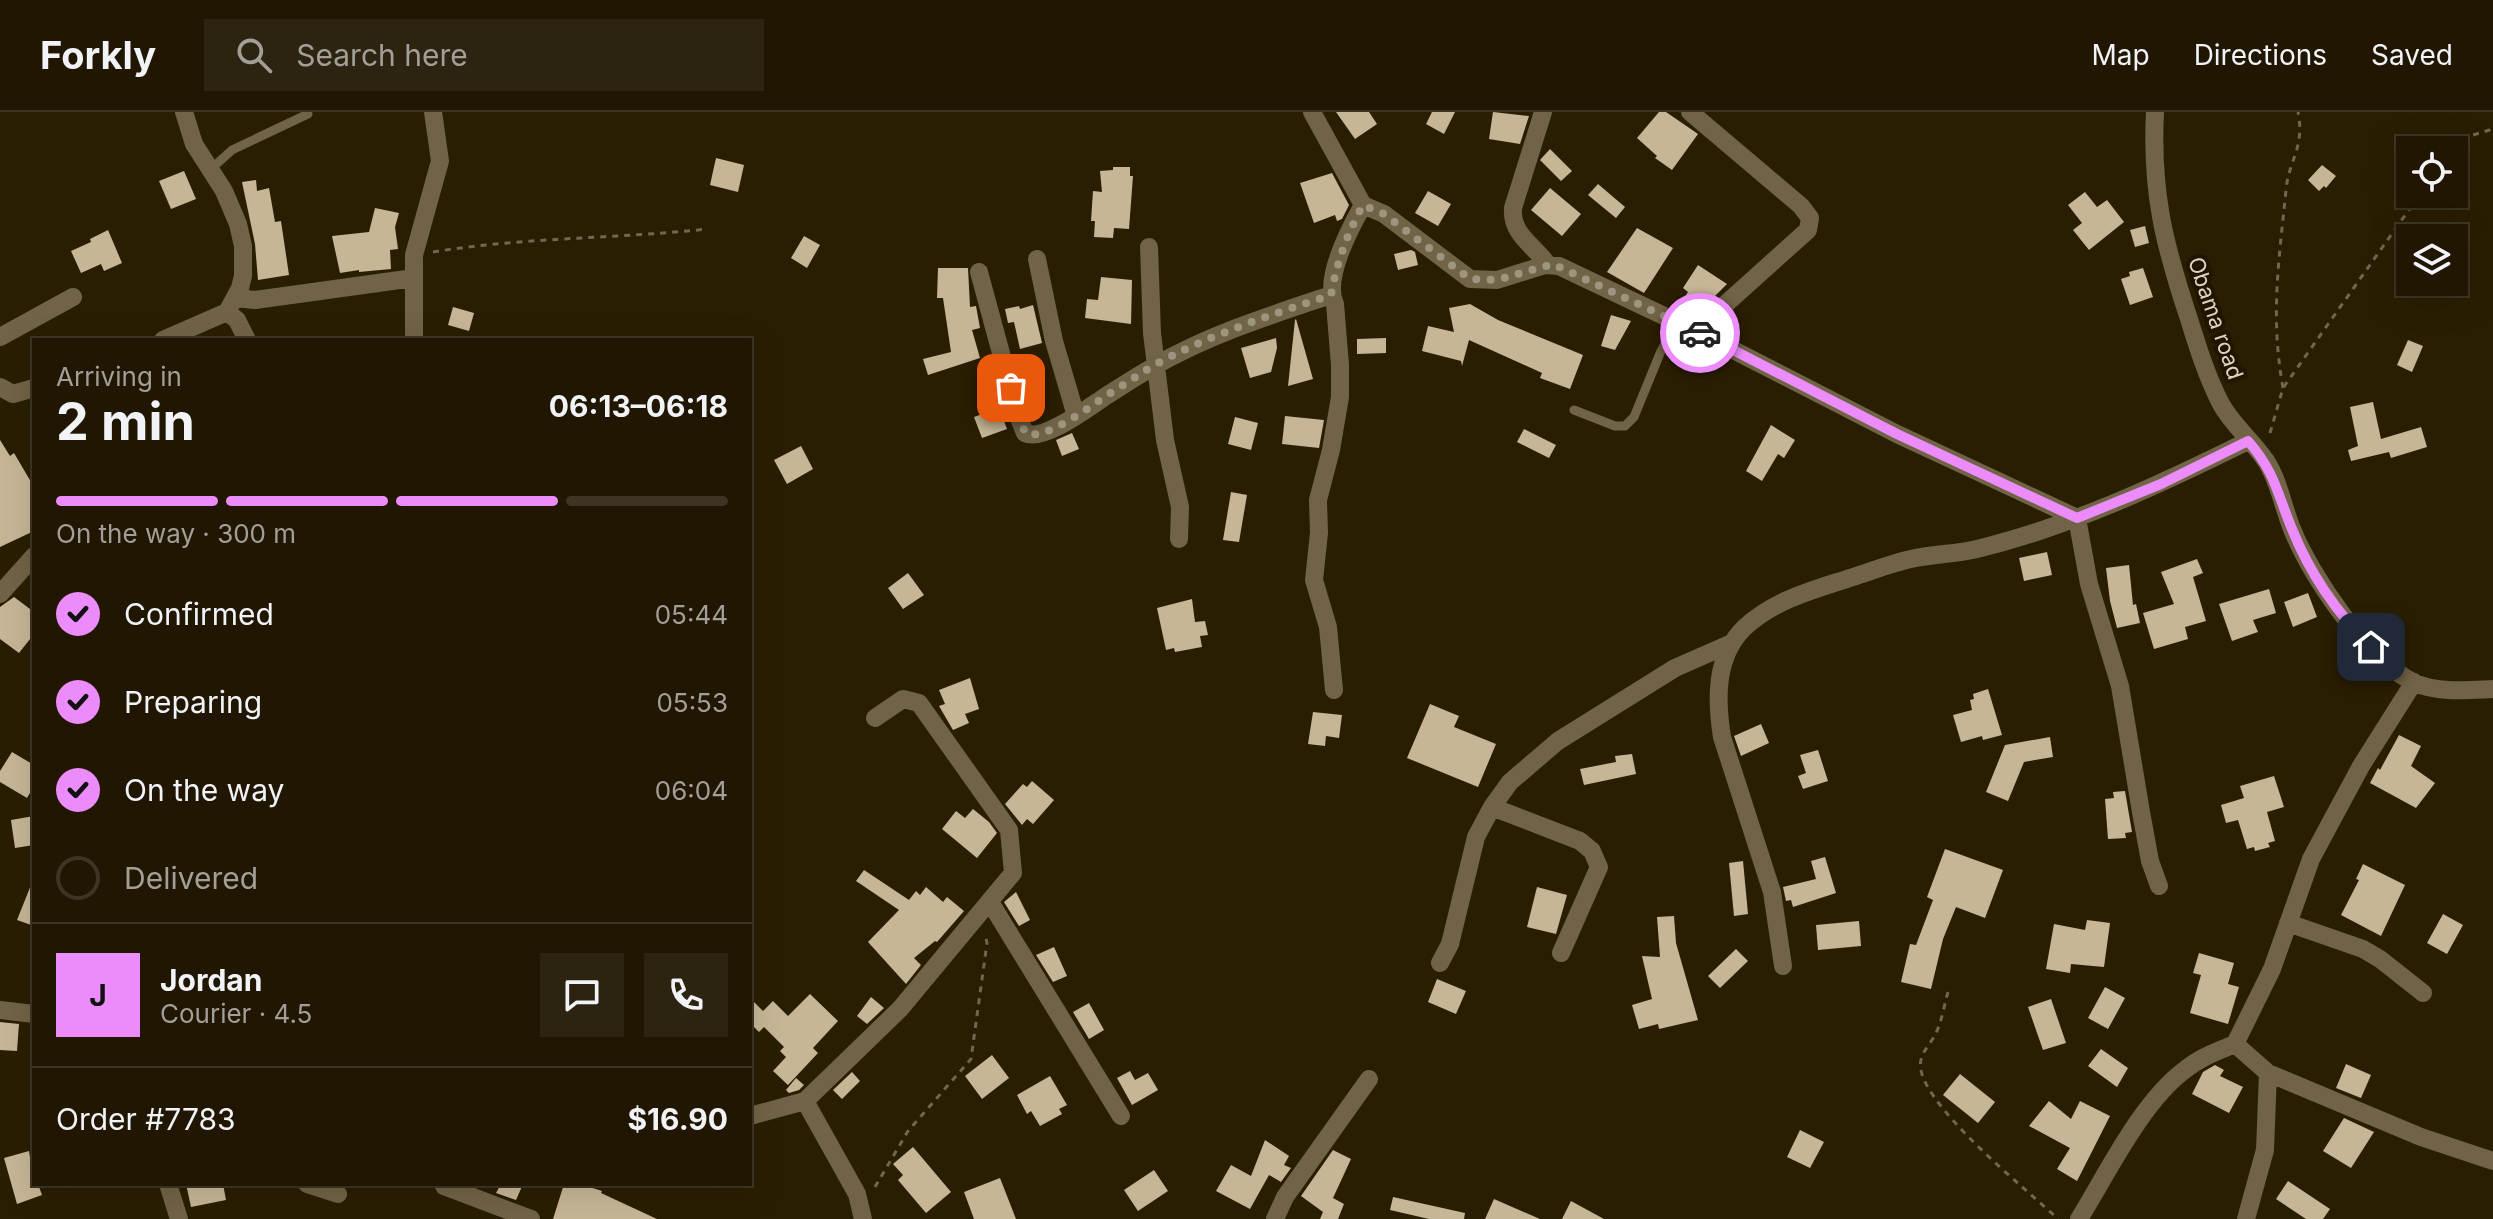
<!DOCTYPE html>
<meta charset="utf-8">
<style>
:root{--surface:#201602;--page:#2d2311;--text:#f1f3f6;--muted:#a29f99;--line:#3d3524;--accent:#ec8cfb}
body{margin:0;font-family:Inter,sans-serif;background:var(--page);color:var(--text);height:100vh;display:flex;flex-direction:column;font-size:30px;white-space:nowrap}
*{box-sizing:border-box;margin:0}
p{font-size:26px;color:var(--muted)}
.icon{flex:none;width:44px;height:44px;fill:none;stroke:currentColor;stroke-width:2;stroke-linecap:round;stroke-linejoin:round}
.map{position:relative;flex:1;overflow:hidden}
.sheet{position:absolute;left:32px;top:226px;width:720px;height:848px;display:flex;flex-direction:column;background:var(--surface);border-radius:0px;box-shadow:0 8px 32px #0002,0 0 0 2px var(--line)}
.sheet>*{flex:none}
.tools{position:absolute;left:2396px;top:24px;display:grid;gap:16px}
.tools a{display:grid;place-items:center;width:72px;height:72px;border-radius:0px;background:var(--surface);box-shadow:0 8px 32px #0002,0 0 0 2px var(--line);font-size:40px}
.pin{position:absolute;display:grid;place-items:center;width:68px;height:68px;color:#fff;margin:-34px;border-radius:16px;box-shadow:0 4px 12px #0006}
.courier{position:absolute;display:grid;place-items:center;width:80px;height:80px;margin:-40px;border:6px solid #ec8cfb;border-radius:50%;background:#fff;color:#222;box-shadow:0 2px 10px #0007}
.headline em{font-style:normal;font-weight:700}
.headline div{display:flex;flex-direction:column-reverse}
.headline{display:flex;align-items:center;justify-content:space-between;height:136px;padding:0 24px}
h1{font-size:52px;font-weight:700;line-height:60px}
.bar{display:grid;grid-template-columns:repeat(4,1fr);gap:12px 8px;align-content:center;height:96px;padding:0 24px}
.bar i{height:10px;border-radius:6px;background:var(--line)}
.bar .active{background:var(--accent)}
.bar p{grid-column:span 4}
.line{display:flex;align-items:center;gap:20px;padding:0 24px;border-top:2px solid var(--line)}
.line div{flex:1}
.round{display:grid;place-items:center;flex:none;width:84px;height:84px;border-radius:0px;background:var(--page)}
ol{padding:0 24px;list-style:none}
li{display:flex;align-items:center;gap:24px;height:88px}
li p{margin-inline-start:auto}
li .icon{padding:8px;border-radius:50%;background:var(--accent);color:#111;stroke-width:4}
li:last-child{color:var(--muted)}
li i{width:44px;height:44px;border:4px solid var(--line);border-radius:50%}
header{display:flex;align-items:center;gap:48px;box-sizing:border-box;height:112px;padding:0 40px;background:var(--surface);border-bottom:2px solid var(--line)}
header strong{font-size:38px}
nav{display:flex;gap:44px;margin-inline-start:auto;font-size:28px}
.search{width:560px;height:72px;background:var(--page);display:flex;align-items:center;gap:20px;box-sizing:border-box;padding:0 28px;border-radius:0px;color:var(--muted);font-size:30px}
.map>svg:first-child{display:block}
.building{fill:#c6b696}
.lines{fill:none;stroke-linecap:round;stroke-linejoin:round}
.path{stroke:#71664f;stroke-width:3;stroke-dasharray:6 6;stroke-linecap:butt}
.lane{stroke:#716345;stroke-width:9}
.street{stroke:#716345;stroke-width:18}
.done{stroke:#9e9580;stroke-width:8;stroke-dasharray:0 14.4}
.route{stroke:#ec8cfb;stroke-width:10}
.labels{text-anchor:middle;stroke-width:8;stroke-linejoin:round;paint-order:stroke}
.street-label{font-size:22px;fill:#ddd5c4;stroke:#211400}
</style>
<header>
<strong>Forkly</strong>
<div class="search"><svg class="icon" aria-label="search" viewBox="0 0 24 24"><circle cx="10" cy="10" r="6"/><path d="M15 15l6 6"/></svg>Search here</div>
<nav><a>Map</a><a>Directions</a><a>Saved</a></nav>
</header>
<div class="map">
<svg width="2493" height="1107" viewBox="0 0 2493 1107">
<rect width="100%" height="100%" fill="#2a1e02"/>
<!-- building -->
<path class="building" d="M1336,0H1369L1377,12L1355,27Z
M1432,0H1455L1444,22L1426,12Z
M1493,0L1529,4L1520,32L1489,27Z
M1659,0H1666L1698,22L1672,58L1655,46L1657,44L1637,26Z
M1550,37L1572,59L1561,69L1540,48Z
M716,46L744,53L738,80L710,73Z
M2322,53L2336,64L2326,76L2324,74L2319,79L2308,68Z
M1113,55H1130V64H1133L1129,117L1114,116L1113,126L1094,125L1095,109H1091L1093,79L1102,80L1100,59L1113,58Z
M184,59L196,87L171,97L159,69Z
M1332,61L1349,93L1342,107L1337,109L1335,103L1314,111L1300,71Z
M256,68L257,79L269,76L275,110L281,109L289,163L258,168L255,132L242,70Z
M1598,72L1625,95L1616,106L1588,83Z
M1550,76L1581,102L1562,124L1531,98Z
M1428,79L1451,92L1438,114L1415,101Z
M2085,80L2097,95L2107,88L2124,110L2089,138L2073,118L2082,111L2068,93Z
M375,96L399,101L395,115L398,137L390,138L391,157L359,160V158L340,161L332,124L369,120Z
M2145,114L2149,131L2135,135L2130,118Z
M1637,116L1673,136L1644,181L1607,160Z
M108,118L122,151L104,159L101,152L81,161L71,139L91,130L90,127Z
M804,124L820,133L807,156L791,146Z
M1411,138L1415,140L1418,153L1398,158L1394,142Z
M1698,153L1727,172L1699,200L1682,189L1688,180L1683,176Z
M938,156H968L970,195L976,194L980,216L972,218L980,246L928,263L923,247L951,240L943,186H937Z
M2143,156L2153,185L2130,193L2121,167L2130,164L2129,160Z
M1101,165L1132,168L1131,212L1085,206L1087,187L1098,188Z
M1470,192L1498,208L1583,243L1570,277L1540,266L1542,261L1469,228L1462,254L1461,249L1422,239L1428,214L1454,220L1449,196Z
M1033,193L1042,231L1020,237L1014,210L1008,211L1005,197L1019,194L1020,197Z
M453,195L474,201L469,219L448,213Z
M1611,203L1631,209L1615,238L1601,234Z
M1296,207L1313,267L1288,274L1295,208Z
M1276,226L1277,236L1271,260L1250,266L1241,236Z
M1386,226V241L1357,242V227Z
M2408,228L2423,234L2412,260L2397,253Z
M996,287L1007,317L982,326L974,305L982,302L978,293Z
M2373,290L2381,327L2421,315L2427,335L2391,346L2389,340L2351,349L2348,338L2358,334L2350,295Z
M1285,304L1324,308L1319,336L1282,332Z
M1235,305L1258,311L1251,338L1228,332Z
M1771,313L1795,328L1784,346L1778,342L1762,369L1746,359Z
M1524,317L1556,333L1549,346L1517,330Z
M1072,321L1079,337L1062,344L1056,328Z
M0,328L10,344L14,341L34,375V419L0,435Z
M801,334L813,357L787,372L774,348Z
M1231,380L1247,383L1239,430L1223,428Z
M2047,440L2052,463L2024,469L2019,446Z
M2197,447L2203,461L2193,465L2206,509L2185,515L2188,527L2154,537L2143,501L2174,492L2161,460Z
M2129,453L2133,493L2136,492L2140,511L2117,516L2110,489L2106,456Z
M908,461L924,483L903,497L888,476Z
M2269,477L2276,501L2253,508L2258,520L2232,529L2219,492Z
M2308,481L2317,505L2293,515L2284,490Z
M14,485L34,500V522L19,541L0,527V495Z
M1192,487L1195,510L1205,509L1208,523L1200,524L1202,535L1175,540L1174,536L1166,538L1157,496Z
M970,566L979,597L965,602L969,611L953,618L939,594L945,592L939,578Z
M1988,577L2002,623L1983,628L1982,624L1961,630L1953,603L1972,598L1970,588L1974,587L1973,582Z
M1430,592L1459,604L1454,615L1496,632L1478,675L1407,646Z
M1313,600L1342,603L1339,626L1326,624L1325,634L1308,632Z
M1761,612L1769,631L1741,644L1734,624Z
M2399,623L2421,634L2411,654L2435,671L2416,696L2370,671L2378,656L2380,658Z
M2050,625L2053,645L2024,650L2008,689L1986,680L2005,633Z
M1818,638L1828,669L1803,677L1798,664L1806,661L1800,643Z
M12,640L34,653V674L27,686L0,670V659Z
M1632,642L1636,662L1584,673L1580,657L1616,650L1615,644Z
M2274,664L2284,695L2267,700L2275,729L2268,731L2270,735L2255,739L2254,735L2247,737L2238,708L2226,711L2221,693L2244,686L2240,674Z
M1032,669L1054,688L1033,712L1027,707L1022,713L1005,692L1023,672L1027,675Z
M2125,679L2132,720L2125,721L2126,726L2108,727L2105,687L2114,686L2113,680Z
M973,697L989,710L997,721L977,746L942,717L956,699L965,706Z
M34,704V733L15,736L11,708Z
M1945,737L2003,758L1985,806L1956,795L1943,827L1931,877L1901,870L1910,832L1916,833L1933,788L1927,785Z
M1825,745L1836,781L1793,795L1791,788L1786,789L1783,775L1816,767L1811,749Z
M1743,749L1748,802L1734,804L1729,751Z
M2363,752L2405,773L2381,824L2341,803L2359,768L2356,767Z
M864,758L909,788L916,779L920,783L926,775L943,790L947,785L964,799L937,830L935,829L914,846L921,853L906,872L868,830L899,798L856,769Z
M33,768H34V814L17,808Z
M1537,775L1567,783L1556,822L1527,815Z
M1016,780L1030,808L1019,814L1004,790Z
M2443,802L2463,813L2447,842L2427,831Z
M1674,804L1676,831L1698,908L1659,917L1658,912L1639,917L1632,893L1652,887L1642,844L1660,845L1657,805Z
M2087,808L2110,811L2104,855L2071,852L2070,861L2046,857L2054,812L2085,818Z
M1859,809L1861,834L1818,838L1816,813Z
M1054,835L1067,864L1053,870L1036,843Z
M1736,837L1748,849L1720,876L1708,864Z
M2199,841L2234,851L2228,872L2239,875L2228,912L2190,901L2201,863L2193,861Z
M1437,867L1466,879L1456,902L1428,890Z
M2105,875L2125,886L2108,917L2088,906Z
M810,882L838,909L813,936L818,941L788,973L773,959L786,945L780,939L784,935L764,915L759,920L750,911V886L763,899L773,889L788,904Z
M871,885L884,896L867,912L857,904Z
M2051,887L2066,931L2043,938L2028,895Z
M1089,891L1104,918L1089,927L1073,900Z
M0,910L19,912L17,939L0,938Z
M2101,937L2128,956L2117,975L2088,954Z
M992,943L1009,966L982,987L965,964Z
M2346,952L2371,963L2361,986L2336,976Z
M2215,953L2224,958L2220,964L2243,975L2229,1001L2192,982L2203,960Z
M1130,959L1135,968L1148,961L1158,978L1132,993L1117,966Z
M852,960L860,969L842,987L833,978Z
M1960,962L1995,990L1978,1011L1943,983Z
M1050,964L1067,993L1059,997L1062,1002L1040,1014L1031,999L1027,1002L1017,983Z
M796,966L804,973L799,978L789,981L786,978Z
M2049,989L2071,1007L2080,989L2110,1004L2077,1069L2057,1057L2070,1036L2029,1014Z
M2344,1006L2374,1020L2351,1056L2323,1039Z
M1800,1018L1824,1030L1810,1056L1787,1045Z
M1265,1028L1289,1044L1284,1053L1291,1056L1281,1070L1269,1063L1250,1097L1216,1079L1231,1053L1251,1064Z
M913,1035L951,1080L926,1101L898,1068L903,1063L893,1052Z
M1333,1038L1351,1047L1333,1086L1344,1092L1338,1107H1320L1323,1100L1301,1084Z
M29,1039L34,1072H38L42,1083L17,1092L4,1046Z
M1154,1058L1168,1079L1138,1099L1124,1078Z
M1000,1066L1016,1107H974L964,1080Z
M2288,1069L2330,1097L2323,1107H2306L2276,1087Z
M186,1072H223L226,1088L191,1095Z
M501,1072H523L516,1088L496,1081Z
M564,1072H580L602,1079L601,1081L657,1107H553Z
M1393,1085L1465,1101L1464,1107H1429L1390,1098Z
M1494,1087L1540,1107H1485Z
M1571,1089L1604,1107H1562Z"/>
<g class="lines">
<!-- path -->
<path class="path" d="M2441,38L2453,29L2493,17
M433,140C524,125 616,127 707,117
M2283,276C2270,204 2279,149 2286,78C2289,47 2305,36 2298,0
M2270,321L2283,276L2420,82
M1948,880C1944,893 1942,909 1936,921C1932,930 1923,938 1921,948C1911,986 2030,1080 2058,1107
M875,1075L908,1019L971,947L987,831L985,822"/>
<!-- lane -->
<path class="lane" d="M211,57L232,38L308,2
M1574,298L1615,314H1625L1634,305L1661,239L1677,211"/>
<!-- street -->
<path class="street" d="M1312,0L1363,93L1384,102L1470,167L1497,168L1545,153L1559,154L1706,224L1897,322L2077,406L2089,472L2120,574L2141,700L2150,749L2159,774
M1543,0L1513,96C1511,123 1534,133 1548,153
M1690,0L1801,94L1810,106L1808,118L1709,207L1706,213V224
M2155,0C2151,80 2164,132 2189,207C2198,236 2207,265 2221,292C2233,314 2253,329 2266,349C2279,369 2283,395 2292,417C2311,464 2368,549 2415,571C2438,581 2468,578 2493,577
M1149,135L1152,221L1165,328L1180,395L1179,427
M1037,147L1054,229L1076,304
M979,160L1018,304L1025,321C1044,330 1089,295 1106,284C1122,274 1137,264 1153,255C1208,223 1271,203 1331,183
M236,186L255,188L414,166
M227,200L237,208L247,228
M0,225L73,185
M163,228L227,200L240,176L243,164V134L238,112L224,79L194,32L184,0
M414,228V143L440,49L433,0
M0,275L13,282L34,276
M0,482L34,444
M1334,578L1328,515L1314,468L1319,421L1318,388L1331,338L1340,285V253L1335,192C1323,167 1350,116 1363,93
M1492,695L1580,729L1592,739L1599,755L1561,841
M990,790L1121,1004
M2288,811L2363,837L2380,847L2423,881
M1440,851L1450,832L1476,725L1492,695L1510,670L1558,629L1675,556L1732,531
M1783,854L1772,780L1722,625C1716,587 1715,545 1744,516C1775,487 1814,478 1853,465C1872,459 1892,451 1911,447C1933,442 1956,442 1977,437C2072,414 2161,372 2248,329
M0,898L34,902
M2235,932L2268,961L2421,1025L2493,1049
M750,1004L805,989
M168,1072L179,1107
M307,1072L338,1082
M444,1074L531,1107
M863,1107L857,1082L805,989L900,897L1013,761L1009,718L919,591L903,587L875,606
M1275,1107L1285,1085L1369,967
M2079,1107C2108,1060 2142,989 2186,957C2201,945 2218,939 2235,932L2272,857L2311,747L2361,654L2414,570
M2246,1107L2265,1038L2268,961"/>
</g>
<g class="lines">
<!-- done -->
<path class="done" d="M1011,276L1025,321C1044,330 1089,295 1106,284C1122,274 1137,264 1153,254C1208,223 1271,203 1331,183C1337,150 1347,122 1363,93L1384,102L1470,167L1497,168L1553,152L1700,221"/>
<!-- route -->
<path class="route" d="M1700,221L1897,322L2077,406L2161,372L2248,329C2275,360 2277,381 2292,417C2310,462 2337,501 2371,535"/>
</g>
<g class="labels">
<!-- street labels -->
<g class="street-label">
<text transform="translate(2216 206) rotate(71)" y="8">Obama road</text>
</g>
</g>
</svg>
<div class="tools">
<a><svg class="icon" aria-label="locate" viewBox="0 0 24 24"><circle cx="12" cy="12" r="6"/><path d="M12 2v4M12 18v4M2 12h4M18 12h4"/></svg></a>
<a><svg class="icon" aria-label="layers" viewBox="0 0 24 24"><path d="M12 4l9 5-9 5-9-5zM3 14l9 5 9-5"/></svg></a>
</div>
<div class="pin" style="left:1011px;top:276px;background:#ea580c"><svg class="icon" aria-label="bag" viewBox="0 0 24 24"><path d="M5 8h14l-1 12H6zM9 8a3 3 0 0 1 6 0"/></svg></div>
<div class="pin" style="left:2371px;top:535px;background:#1f2937"><svg class="icon" aria-label="home" viewBox="0 0 24 24"><path d="M3 11l9-7 9 7M6 9v11h12V9"/></svg></div>
<div class="courier" style="left:1700px;top:221px"><svg class="icon" aria-label="car" viewBox="0 0 24 24"><path d="M5 17H2v-5l4-1 3-4h7l3 4 3 1v5h-3M9 17h6M6 11h13"/><circle cx="7" cy="17" r="2"/><circle cx="17" cy="17" r="2"/></svg></div>
<section class="sheet">
<div class="headline"><div><h1>2 min</h1><p>Arriving in</p></div><em>06:13–06:18</em></div>
<div class="bar"><i class="active"></i><i class="active"></i><i class="active"></i><i></i><p>On the way · 300 m</p></div>
<ol>
<li><svg class="icon" aria-label="check" viewBox="0 0 24 24"><path d="M5 12l5 5 9-10"/></svg>Confirmed<p>05:44</p></li>
<li><svg class="icon" aria-label="check" viewBox="0 0 24 24"><path d="M5 12l5 5 9-10"/></svg>Preparing<p>05:53</p></li>
<li><svg class="icon" aria-label="check" viewBox="0 0 24 24"><path d="M5 12l5 5 9-10"/></svg>On the way<p>06:04</p></li>
<li><i></i>Delivered</li>
</ol>
<div class="line" style="height:144px"><b class="round" style="background:var(--accent);color:#111">J</b><div><b>Jordan</b><p>Courier · 4.5</p></div><a class="round"><svg class="icon" aria-label="chat" viewBox="0 0 24 24"><path d="M4 5h16v11H9l-5 4z"/></svg></a><a class="round"><svg class="icon" aria-label="phone" viewBox="0 0 24 24"><path d="M5 4h4l2 5-3 2q2 4 5 5l2-3 5 2v4C11 20 4 13 5 4z"/></svg></a></div>
<div class="line" style="height:104px"><div>Order #7783</div><b>$16.90</b></div>
</section>
</div>
